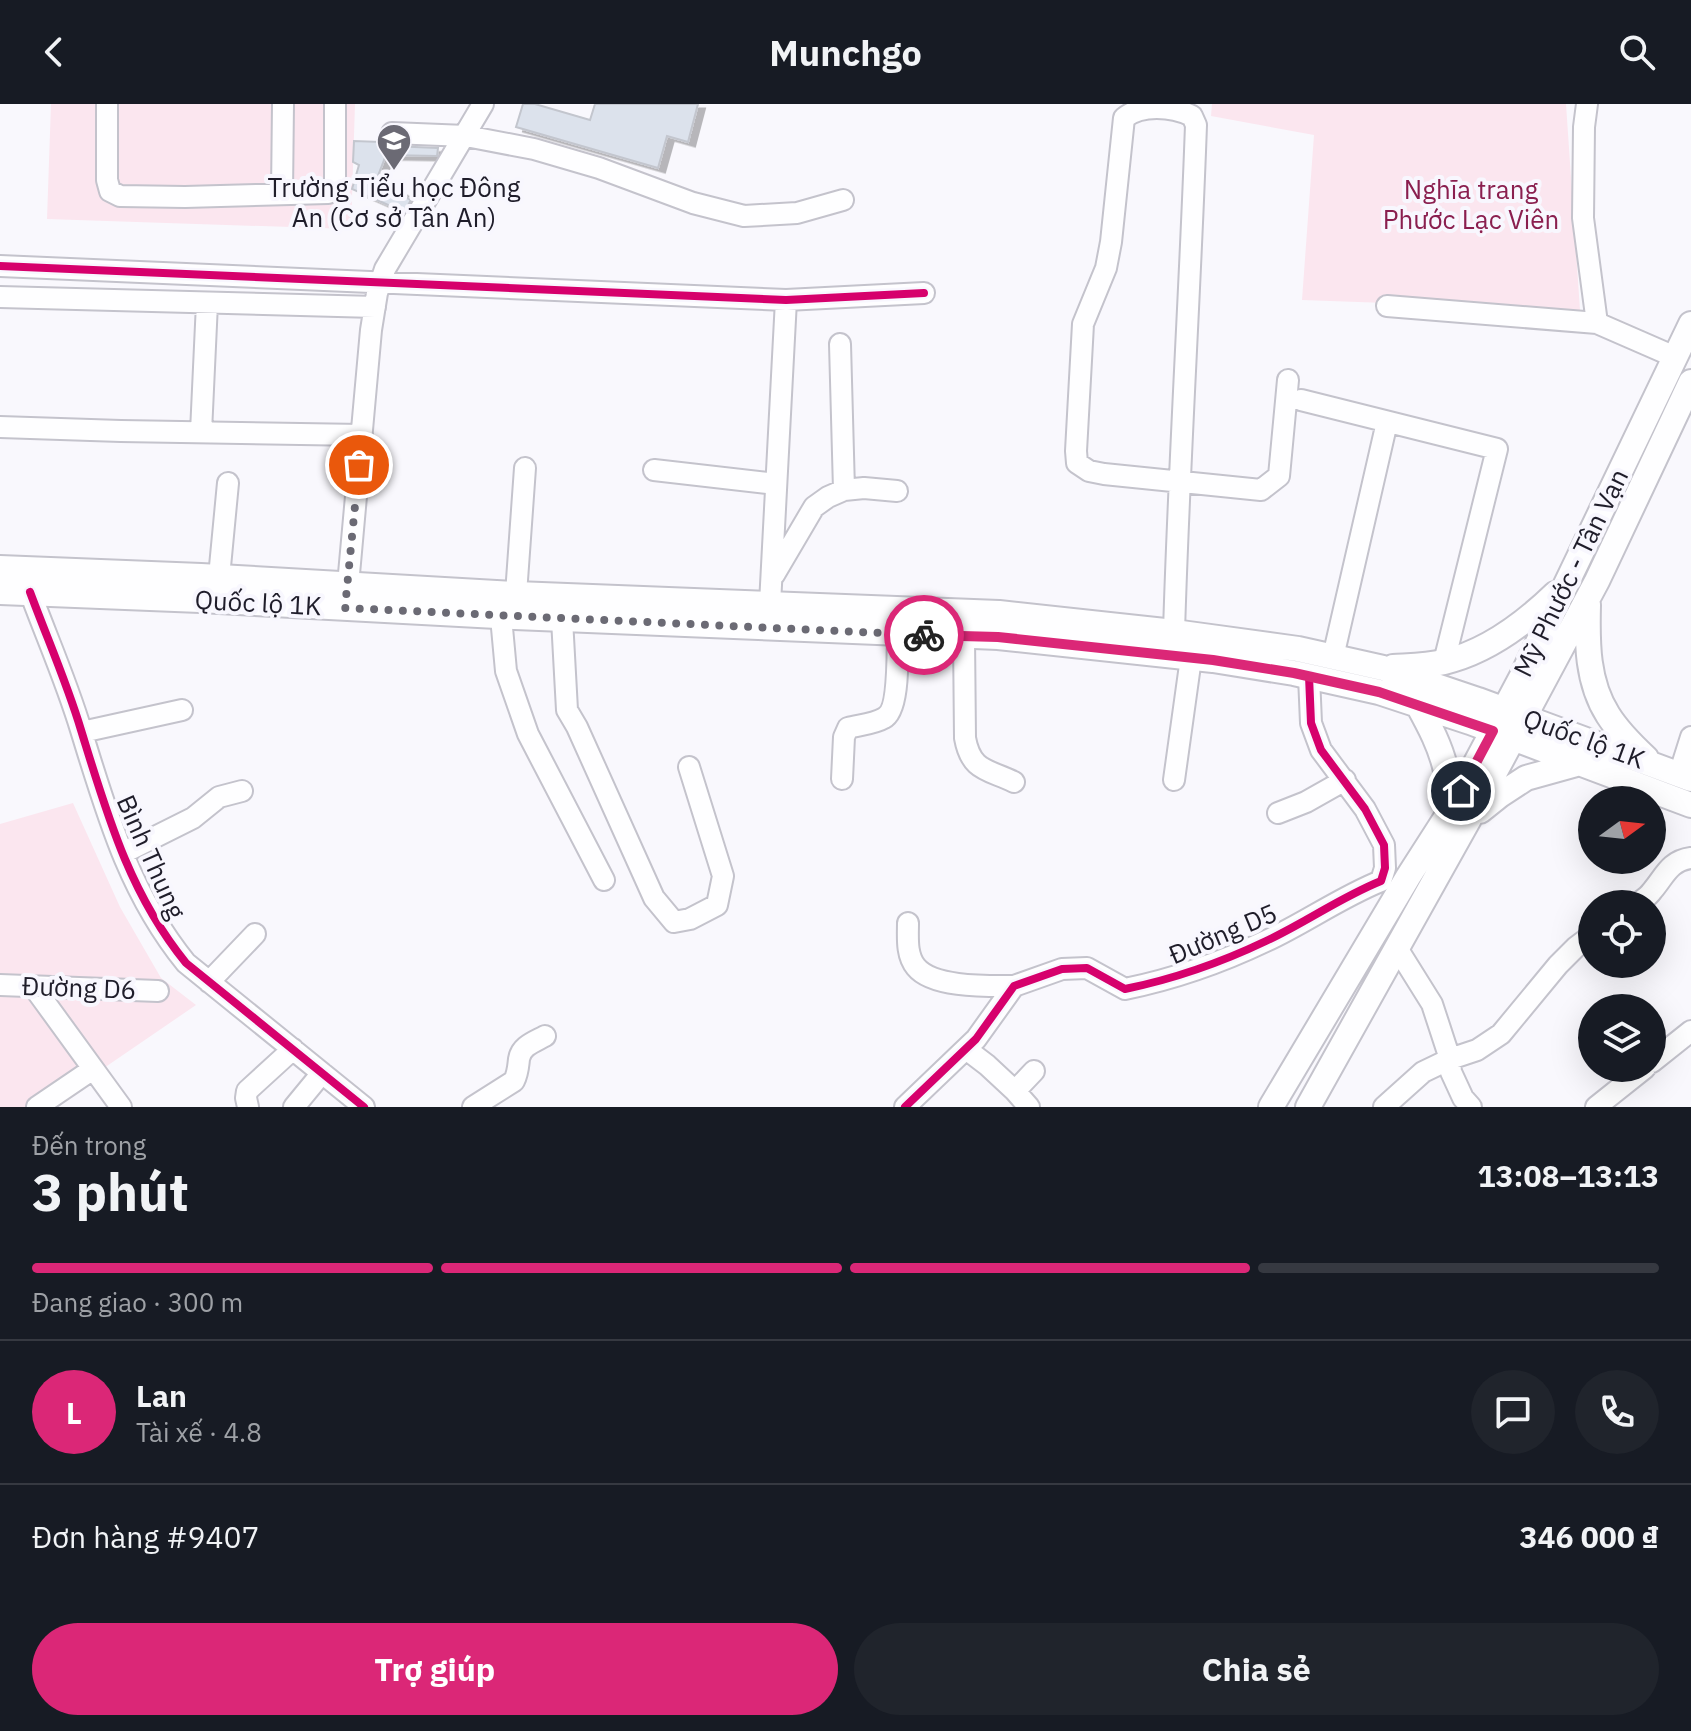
<!DOCTYPE html>
<html lang="vi">
<meta charset="utf-8">
<style>
:root{--surface:#171b24;--page:#20242c;--text:#f1f3f6;--muted:#9ea1a6;--line:#363941;--accent:#db2777}
body{margin:0;font-family:"IBM Plex Sans",sans-serif;background:var(--page);color:var(--text);height:100vh;display:flex;flex-direction:column;font-size:30px;white-space:nowrap}
*{box-sizing:border-box;margin:0}
p{font-size:26px;color:var(--muted)}
.icon{flex:none;width:44px;height:44px;fill:none;stroke:currentColor;stroke-width:2;stroke-linecap:round;stroke-linejoin:round}
.map{position:relative;height:1003px;overflow:hidden}
.drawer{display:flex;flex-direction:column;background:var(--surface);flex:1}
.drawer>*{flex:none}
.needle{width:52px;rotate:75deg}
.buttons{position:absolute;left:1578px;top:682px;display:grid;gap:16px}
.buttons a{display:grid;place-items:center;width:88px;height:88px;border-radius:50%;background:var(--surface);box-shadow:0 8px 32px #0002;font-size:40px}
.pin{position:absolute;display:grid;place-items:center;width:68px;height:68px;color:#fff;margin:-34px;border:4px solid #fff;border-radius:50%;box-shadow:0 2px 8px #0007}
.courier{position:absolute;display:grid;place-items:center;width:80px;height:80px;margin:-40px;border:6px solid #db2777;border-radius:50%;background:#fff;color:#222;box-shadow:0 2px 10px #0007}
.overview em{font-style:normal;font-weight:700}
.overview div{display:flex;flex-direction:column-reverse}
.overview{display:flex;align-items:center;justify-content:space-between;height:136px;padding:0 32px}
h1{font-size:52px;font-weight:700;line-height:60px}
.bar{display:grid;grid-template-columns:repeat(4,1fr);gap:12px 8px;align-content:center;height:96px;padding:0 32px}
.bar i{height:10px;border-radius:6px;background:var(--line)}
.bar .active{background:var(--accent)}
.bar p{grid-column:span 4}
.line{display:flex;align-items:center;gap:20px;padding:0 32px;border-top:2px solid var(--line)}
.line div{flex:1}
.round{display:grid;place-items:center;flex:none;width:84px;height:84px;border-radius:42px;background:var(--page)}
.primary-button{display:flex;gap:16px;margin-top:auto;padding:16px 32px}
.primary-button a{flex:1;height:92px;border-radius:48px;background:var(--accent);color:#fff;font-size:32px;font-weight:700;line-height:92px;text-align:center}
.primary-button a+a{background:var(--page);color:var(--text)}
header{display:flex;justify-content:space-between;align-items:center;height:104px;padding:0 32px;background:var(--surface);font-size:36px;font-weight:700}
.map>svg:first-child{display:block}
.green{fill:#fbe6ef}
.building{fill:#dce2ec;stroke:#c3c6ce;stroke-width:2;filter:url(#shadow)}
.lines{fill:none;stroke-linecap:round;stroke-linejoin:round}
.minor-casing{stroke:#c4c3cc;stroke-width:24}
.major-casing{stroke:#c4c3cc;stroke-width:28}
.minor{stroke:#fefeff;stroke-width:20}
.major{stroke:#fefeff;stroke-width:24}
.cycleway-casing{stroke:#f8f7fe;stroke-width:13}
.cycleway{stroke:#d6006c;stroke-width:8}
.done{stroke:#6b6a74;stroke-width:8;stroke-dasharray:0 14.4}
.route{stroke:#db2777;stroke-width:10}
.labels{text-anchor:middle;stroke-width:8;stroke-linejoin:round;paint-order:stroke}
.poi-label{font-size:26px;fill:#1f1d2a;stroke:#f8f7fe}
.park-label{font-size:26px;fill:#8a1f4f;stroke:#f8f7fe}
.street-label{font-size:26px;fill:#1f1d2a;stroke:#f8f7fe}
</style>
<header><svg class="icon" aria-label="back" viewBox="0 0 24 24"><path d="M15 5l-7 7 7 7"/></svg>Munchgo<svg class="icon" aria-label="search" viewBox="0 0 24 24"><circle cx="10" cy="10" r="6"/><path d="M15 15l6 6"/></svg></header>
<div class="map">
<svg width="1691" height="1003" viewBox="0 0 1691 1003">
<defs>
<filter id="shadow"><feDropShadow dx="7" dy="4.5" stdDeviation="0" flood-color="#0004"/></filter>
</defs>
<rect width="100%" height="100%" fill="#f9f8fd"/>
<!-- green -->
<path class="green" d="M51,0H355L351,125L47,115Z
M1212,0H1566L1580,206L1302,196L1314,31L1211,12Z
M73,699L120,803L161,874L196,901L47,1003H0V720Z"/>
<!-- building -->
<path class="building" d="M523,0H535L590,16L595,0H698L688,38L667,32L658,64L516,23Z
M381,36L386,40L391,42L438,44L437,52L386,51L376,77L402,88L401,91L411,96L404,108L352,85L359,61L353,58L354,37L381,38Z"/>
<g class="lines">
<defs>
<path id="minor" d="M107,0V76L110,87L120,92L185,93L328,89L333,87L335,83V0
M1587,0L1584,23L1583,114L1597,219L1675,253
M392,29L466,32L534,45L599,64L693,99L744,112L797,109L843,96
M282,89L283,0
M0,162L786,196L924,189
M0,193L375,203
M1387,202L1597,219
M840,240L844,386
M1301,296L1497,345L1444,558
M0,323L121,327L362,331
M201,328L207,199
M654,366L776,380
M774,471L814,403L828,393L844,386L864,384L897,387
M219,473L228,379
M348,481L371,226L377,189L385,165L483,0
M30,488C47,534 67,579 81,626C107,710 129,789 186,859L364,1003
M516,490L525,364
M770,500L786,196
M501,513L506,567L528,630L604,776
M562,515L567,606L577,623L654,794L674,818L690,815L717,801L723,772L689,663
M1174,528C1179,359 1190,190 1196,21L1192,12C1172,2 1141,0 1124,14L1111,138L1106,164L1083,220L1076,347L1077,359L1089,367L1104,370L1261,386L1279,372L1288,276
M964,533L965,634C971,667 987,665 1014,678
M1333,553L1387,318
M82,628L182,606
M1679,671L1691,633
M842,675L844,633L848,624C859,621 874,620 884,614C900,606 897,547 898,529
M1174,676L1191,554
M1278,709L1306,698L1345,676
M123,749L193,714L219,693L242,687
M1637,800C1642,796 1648,793 1652,787C1665,772 1669,757 1691,754
M908,819C908,833 906,851 916,863C933,884 989,882 1014,882
M1397,844L1432,900L1450,955L1451,968L1463,994L1471,1003
M209,878L255,830
M0,881L158,887
M33,882L121,1003
M966,945L987,961L1015,987L1034,967
M1652,958L1691,927
M1015,987L1029,1003
M37,1003L93,965
M248,1003L246,994L247,987L293,945
M294,1003L322,969
M473,1003L514,977C518,969 518,964 519,955C521,942 534,938 545,932
M905,1003L976,935L1014,882L1062,865L1087,864L1125,885C1174,875 1220,859 1266,837C1305,819 1341,793 1381,777L1385,764L1384,741L1365,705L1321,646L1311,619L1309,572
M1384,1003L1423,968L1450,955L1477,946L1501,930L1558,861L1576,843L1592,831
M1596,1003L1645,964"/>
<path id="major" d="M0,464L201,472L516,490L999,509L1174,528L1298,545L1383,564L1478,596L1691,675
M0,488L200,496L515,513L998,533L1213,556L1294,569L1379,588L1470,618L1691,701
M1588,501C1587,539 1587,578 1608,611C1618,627 1632,641 1646,654
M1393,563C1410,562 1427,562 1444,558C1487,548 1524,520 1555,490
M1418,601C1429,621 1441,643 1446,667C1449,680 1449,693 1451,706
M1480,707L1500,691L1526,674L1580,659
M1271,1003L1408,773L1451,706L1522,572L1691,220
M1308,1003L1488,681L1597,477L1691,278"/>
</defs>
<!-- minor casing -->
<use href="#minor" class="minor-casing"/>
<!-- major casing -->
<use href="#major" class="major-casing"/>
<!-- minor -->
<use href="#minor" class="minor"/>
<!-- major -->
<use href="#major" class="major"/>
<defs>
<path id="cycleway" d="M0,162L786,196L924,189
M30,488C47,534 67,579 81,626C107,710 129,789 186,859L364,1003
M905,1003L976,935L1014,882L1062,865L1087,864L1125,885C1174,875 1220,859 1266,837C1305,819 1341,793 1381,777L1385,764L1384,741L1365,705L1321,646L1311,619L1309,572"/>
</defs>
<!-- cycleway casing -->
<use href="#cycleway" class="cycleway-casing"/>
<!-- cycleway -->
<use href="#cycleway" class="cycleway"/>
</g>
<g class="lines">
<!-- done -->
<path class="done" d="M359,361L345,504L924,531"/>
<!-- route -->
<path class="route" d="M924,531L998,533L1213,556L1294,569L1379,588L1493,627L1461,687"/>
</g>
<!-- icons -->
<defs>
<symbol id="school-pin" viewBox="-11 -11 22 30"><path d="M0 17L-7.5 6A9.5 9.5 0 1 1 7.5 6Z" fill="#6b6a74" stroke="#f8f7fe"/><path d="M0-5L7-2L0 1L-7-2ZM-4 1L0 2.5L4 1V4Q0 6-4 4Z" fill="#fff"/></symbol>
</defs>
<g fill-rule="evenodd">
<use href="#school-pin" x="374" y="17" width="40" height="54"/>
</g>
<g class="labels">
<!-- poi labels -->
<g class="poi-label">
<text x="394" y="93">Trường Tiểu học Đông<tspan x="394" dy="30">An (Cơ sở Tân An)</tspan></text>
</g>
<!-- park labels -->
<g class="park-label">
<text x="1471" y="95">Nghĩa trang<tspan x="1471" dy="30">Phước Lạc Viên</tspan></text>
</g>
<!-- street labels -->
<g class="street-label">
<text transform="translate(1571 469) rotate(-64)" y="9">Mỹ Phước - Tân Vạn</text>
<text transform="translate(258 499) rotate(3)" y="9">Quốc lộ 1K</text>
<text transform="translate(1584 635) rotate(20)" y="9">Quốc lộ 1K</text>
<text transform="translate(151 753) rotate(66)" y="9">Bình Thung</text>
<text transform="translate(1223 830) rotate(-23)" y="9">Đường D5</text>
<text transform="translate(79 884) rotate(2)" y="9">Đường D6</text>
</g>
</g>
</svg>
<div class="buttons">
<a><svg class="needle" viewBox="-14 -14 28 28"><path d="M0-13l5 13h-10z" fill="#e53935"/><path d="M0 13l5-13h-10z" fill="#9ea1a6"/></svg></a>
<a><svg class="icon" aria-label="locate" viewBox="0 0 24 24"><circle cx="12" cy="12" r="6"/><path d="M12 2v4M12 18v4M2 12h4M18 12h4"/></svg></a>
<a><svg class="icon" aria-label="layers" viewBox="0 0 24 24"><path d="M12 4l9 5-9 5-9-5zM3 14l9 5 9-5"/></svg></a>
</div>
<div class="pin" style="left:359px;top:361px;background:#ea580c"><svg class="icon" aria-label="bag" viewBox="0 0 24 24"><path d="M5 8h14l-1 12H6zM9 8a3 3 0 0 1 6 0"/></svg></div>
<div class="pin" style="left:1461px;top:687px;background:#1f2937"><svg class="icon" aria-label="home" viewBox="0 0 24 24"><path d="M3 11l9-7 9 7M6 9v11h12V9"/></svg></div>
<div class="courier" style="left:924px;top:531px"><svg class="icon" aria-label="bike" viewBox="0 0 24 24"><circle cx="6" cy="16" r="4"/><circle cx="18" cy="16" r="4"/><path d="M6 16l4-8h5l3 8M10 8l3 8H6M13 5h3"/></svg></div>
</div>
<section class="drawer">
<div class="overview"><div><h1>3 phút</h1><p>Đến trong</p></div><em>13:08–13:13</em></div>
<div class="bar"><i class="active"></i><i class="active"></i><i class="active"></i><i></i><p>Đang giao · 300 m</p></div>
<div class="line" style="height:144px"><b class="round" style="background:var(--accent);color:#fff">L</b><div><b>Lan</b><p>Tài xế · 4.8</p></div><a class="round"><svg class="icon" aria-label="chat" viewBox="0 0 24 24"><path d="M4 5h16v11H9l-5 4z"/></svg></a><a class="round"><svg class="icon" aria-label="phone" viewBox="0 0 24 24"><path d="M5 4h4l2 5-3 2q2 4 5 5l2-3 5 2v4C11 20 4 13 5 4z"/></svg></a></div>
<div class="line" style="height:104px"><div>Đơn hàng #9407</div><b>346 000 ₫</b></div>
<div class="primary-button"><a>Trợ giúp</a><a>Chia sẻ</a></div>
</section>
